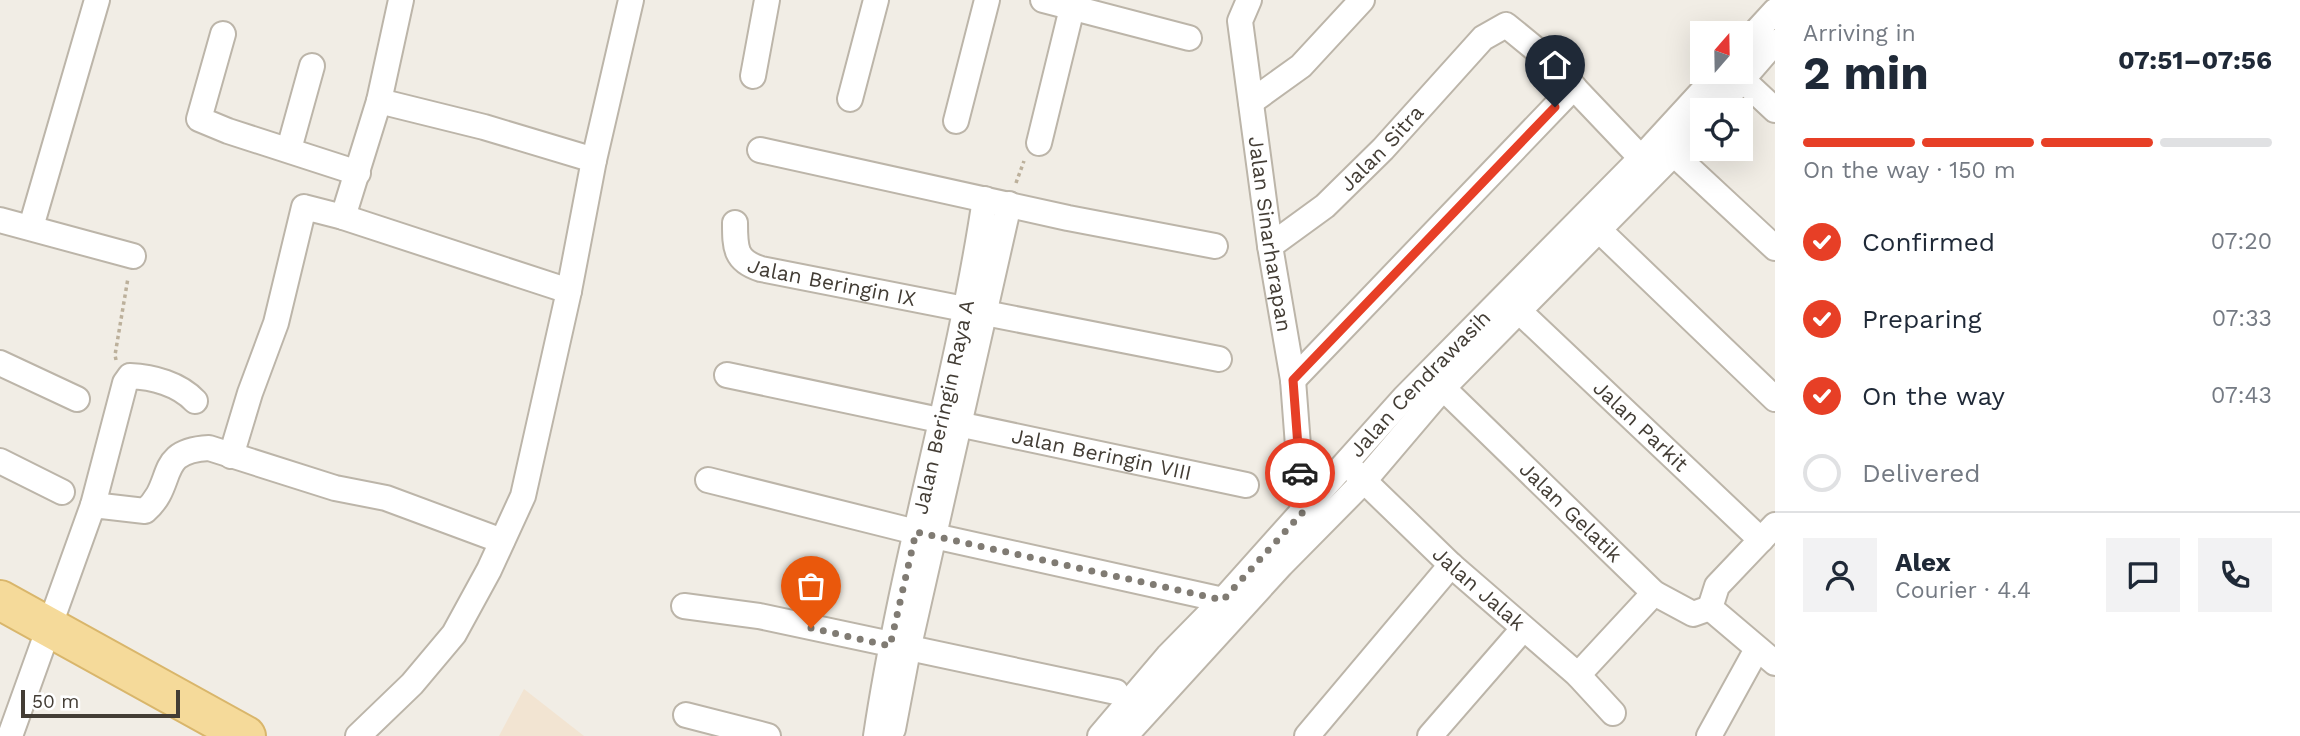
<!DOCTYPE html>
<meta charset="utf-8">
<style>
:root{--surface:#fff;--page:#f2f2f3;--text:#1f2937;--muted:#747a83;--line:#e0e1e3;--accent:#e73f26}
body{margin:0;font-family:"Work Sans",sans-serif;background:var(--page);color:var(--text);height:100vh;display:flex;flex-direction:column;font-size:26px;white-space:nowrap}
*{box-sizing:border-box;margin:0}
p{font-size:23px;color:var(--muted)}
.icon{flex:none;width:38px;height:38px;fill:none;stroke:currentColor;stroke-width:2;stroke-linecap:round;stroke-linejoin:round}
.map{position:relative;flex:1;overflow:hidden}
.side{display:flex;flex-direction:column;background:var(--surface);width:525px}
.side>*{flex:none}
.needle{width:46px;rotate:20deg}
.buttons{position:absolute;left:1690px;top:21px;display:grid;gap:14px}
.buttons a{display:grid;place-items:center;width:63px;height:63px;border-radius:0px;background:var(--surface);box-shadow:0 7px 28px #0002;font-size:35px}
.scale{position:absolute;left:21px;bottom:18px;width:159px;box-sizing:border-box;padding-left:7px;border:4px solid #433d35;border-top:0;font-size:19px;line-height:24px;white-space:nowrap;color:#433d35;-webkit-text-stroke:5px #fff;paint-order:stroke}
.pin{position:absolute;display:grid;place-items:center;width:60px;height:60px;color:#fff;margin:-72px -30px;border-radius:50% 50% 50% 0;rotate:-45deg;box-shadow:0 0 7px #0007}
.pin .icon{rotate:45deg}
.courier{position:absolute;display:grid;place-items:center;width:70px;height:70px;margin:-35px;border:5px solid #e73f26;border-radius:50%;background:#fff;color:#222;box-shadow:0 2px 9px #0007}
.overview em{font-style:normal;font-weight:700}
.overview div{display:flex;flex-direction:column-reverse}
.overview{display:flex;align-items:center;justify-content:space-between;height:119px;padding:0 28px}
h1{font-size:46px;font-weight:700;line-height:52px}
.bar{display:grid;grid-template-columns:repeat(4,1fr);gap:10px 7px;align-content:center;height:84px;padding:0 28px}
.bar i{height:9px;border-radius:5px;background:var(--line)}
.bar .selected{background:var(--accent)}
.bar p{grid-column:span 4}
.line{display:flex;align-items:center;gap:18px;padding:0 28px;border-top:2px solid var(--line)}
.line div{flex:1}
.round{display:grid;place-items:center;flex:none;width:74px;height:74px;border-radius:0px;background:var(--page)}
ol{padding:0 28px;list-style:none}
li{display:flex;align-items:center;gap:21px;height:77px}
li p{margin-inline-start:auto}
li .icon{padding:7px;border-radius:50%;background:var(--accent);color:#fff;stroke-width:4}
li:last-child{color:var(--muted)}
li i{width:38px;height:38px;border:4px solid var(--line);border-radius:50%}
main{display:flex;flex:1;min-height:0}
.map>svg:first-child{display:block}
.commercial{fill:#f2e4d2}
.lines{fill:none;stroke-linecap:round;stroke-linejoin:round}
.street-casing{stroke:#bcb5a9;stroke-width:28}
.primary-casing{stroke:#d9b66b;stroke-width:42}
.path{stroke:#bcb09b;stroke-width:3.5;stroke-dasharray:3.5 3.5;stroke-linecap:butt}
.street{stroke:#fff;stroke-width:24}
.primary{stroke:#f5da9a;stroke-width:38}
.done{stroke:#807b73;stroke-width:7;stroke-dasharray:0 12.6}
.route{stroke:#e73f26;stroke-width:9}
.labels{text-anchor:middle;stroke-width:6;stroke-linejoin:round;paint-order:stroke}
.street-label{font-size:21px;fill:#433d35;stroke:#fff}
</style>
<main>
<div class="map">
<svg width="1775" height="736" viewBox="0 0 1775 736">
<rect width="100%" height="100%" fill="#f1ede5"/>
<!-- commercial -->
<path class="commercial" d="M524,689L584,736H499Z"/>
<g class="lines">
<defs>
<g id="street">
<path d="M1043,0L1189,38"/>
<path id="s1" d="M1249,0L1240,21L1270,246L1293,380L1303,511"/>
<path d="M223,34L199,119L228,131L358,173"/>
<path d="M1741,48L1775,11"/>
<path d="M753,76L767,0"/>
<path d="M1744,81L1775,110"/>
<path d="M850,99L876,0"/>
<path d="M379,101L484,127L594,160"/>
<path d="M1251,102L1301,66L1362,0"/>
<path d="M1716,110L1775,42"/>
<path d="M956,121L987,0"/>
<path d="M1661,142L1775,248"/>
<path d="M1039,143L1074,0"/>
<path d="M289,149L312,66"/>
<path d="M760,150L1068,218L1215,246"/>
<path d="M343,217L379,101L401,0"/>
<path d="M0,220L133,256"/>
<path id="s2" d="M735,223C735,248 735,261 761,269L1219,359"/>
<path d="M31,227L97,0"/>
<path d="M1599,230L1775,399"/>
<path id="s3" d="M1270,246L1325,206L1383,149L1483,38L1506,25L1544,56L1641,158"/>
<path id="s4" d="M1520,312L1761,540"/>
<path d="M0,363L77,399"/>
<path id="s5" d="M727,375L1246,485"/>
<path d="M1293,380L1574,87"/>
<path id="s6" d="M1443,388L1654,593L1693,614L1710,608"/>
<path d="M231,456L250,393L276,323L304,207L343,217L569,291"/>
<path d="M0,461L62,492"/>
<path id="s7" d="M1353,470L1451,565L1578,675L1613,713"/>
<path d="M708,480L916,532L1223,600"/>
<path d="M93,505L125,383L130,376C153,377 179,384 195,401"/>
<path d="M684,606L759,616L1116,692"/>
<path d="M1710,608L1717,586L1775,525"/>
<path d="M1710,608L1775,663"/>
<path d="M1578,675L1654,593"/>
<path d="M686,715L768,736"/>
<path d="M893,729L908,650L1009,204"/>
<path d="M10,736L93,505L145,511C177,483 154,451 209,448L335,488L386,498L502,541"/>
<path d="M358,736L412,684L454,634L489,570L523,496L569,291L594,160L631,0"/>
<path id="s8" d="M876,736C903,555 958,380 985,199"/>
<path id="s9" d="M1100,736L1168,656L1223,600L1404,398L1641,158L1720,72"/>
<path d="M1125,736L1281,565L1364,481L1443,388L1703,124"/>
<path d="M1307,736L1451,565"/>
<path d="M1430,736L1523,629"/>
<path d="M1709,736L1752,658"/>
</g>
<path id="primary" d="M0,600L246,736"/>
</defs>
<!-- street casing -->
<use href="#street" class="street-casing"/>
<!-- primary casing -->
<use href="#primary" class="primary-casing"/>
<!-- path -->
<path class="path" d="M1016,183L1024,161
M116,360L115,355L128,278"/>
<!-- street -->
<use href="#street" class="street"/>
<!-- primary -->
<use href="#primary" class="primary"/>
</g>
<g class="lines">
<!-- done -->
<path class="done" d="M811,628L890,646L916,532L1223,600L1303,512L1300,473"/>
<!-- route -->
<path class="route" d="M1300,473L1293,380L1555,107"/>
</g>
<g class="labels">
<!-- street labels -->
<g class="street-label">
<text dy="7" stroke="none"><textPath href="#s3" startOffset="149">Jalan Sitra</textPath></text>
<text dy="7" stroke="none"><textPath href="#s1" startOffset="238">Jalan Sinarharapan</textPath></text>
<text dy="7" stroke="none"><textPath href="#s2" startOffset="131">Jalan Beringin IX</textPath></text>
<text dy="7" stroke="none"><textPath href="#s9" startOffset="476">Jalan Cendrawasih</textPath></text>
<text dy="7" stroke="none"><textPath href="#s8" startOffset="336">Jalan Beringin Raya A</textPath></text>
<text dy="7" stroke="none"><textPath href="#s4" startOffset="166">Jalan Parkit</textPath></text>
<text dy="7" stroke="none"><textPath href="#s5" startOffset="383">Jalan Beringin VIII</textPath></text>
<text dy="7" stroke="none"><textPath href="#s6" startOffset="178">Jalan Gelatik</textPath></text>
<text dy="7" stroke="none"><textPath href="#s7" startOffset="173">Jalan Jalak</textPath></text>
</g>
</g>
</svg>
<div class="buttons">
<a><svg class="needle" viewBox="-14 -14 28 28"><path d="M0-13l5 13h-10z" fill="#e53935"/><path d="M0 13l5-13h-10z" fill="#747a83"/></svg></a>
<a><svg class="icon" aria-label="locate" viewBox="0 0 24 24"><circle cx="12" cy="12" r="6"/><path d="M12 2v4M12 18v4M2 12h4M18 12h4"/></svg></a>
</div>
<div class="scale">50 m</div>
<div class="pin" style="left:811px;top:628px;background:#ea580c"><svg class="icon" aria-label="bag" viewBox="0 0 24 24"><path d="M5 8h14l-1 12H6zM9 8a3 3 0 0 1 6 0"/></svg></div>
<div class="pin" style="left:1555px;top:107px;background:#1f2937"><svg class="icon" aria-label="home" viewBox="0 0 24 24"><path d="M3 11l9-7 9 7M6 9v11h12V9"/></svg></div>
<div class="courier" style="left:1300px;top:473px"><svg class="icon" aria-label="car" viewBox="0 0 24 24"><path d="M5 17H2v-5l4-1 3-4h7l3 4 3 1v5h-3M9 17h6M6 11h13"/><circle cx="7" cy="17" r="2"/><circle cx="17" cy="17" r="2"/></svg></div>
</div>
<section class="side">
<div class="overview"><div><h1>2 min</h1><p>Arriving in</p></div><em>07:51–07:56</em></div>
<div class="bar"><i class="selected"></i><i class="selected"></i><i class="selected"></i><i></i><p>On the way · 150 m</p></div>
<ol>
<li><svg class="icon" aria-label="check" viewBox="0 0 24 24"><path d="M5 12l5 5 9-10"/></svg>Confirmed<p>07:20</p></li>
<li><svg class="icon" aria-label="check" viewBox="0 0 24 24"><path d="M5 12l5 5 9-10"/></svg>Preparing<p>07:33</p></li>
<li><svg class="icon" aria-label="check" viewBox="0 0 24 24"><path d="M5 12l5 5 9-10"/></svg>On the way<p>07:43</p></li>
<li><i></i>Delivered</li>
</ol>
<div class="line" style="height:126px"><a class="round"><svg class="icon" aria-label="person" viewBox="0 0 24 24"><circle cx="12" cy="8" r="4"/><path d="M4 21q1-7 8-7t8 7"/></svg></a><div><b>Alex</b><p>Courier · 4.4</p></div><a class="round"><svg class="icon" aria-label="chat" viewBox="0 0 24 24"><path d="M4 5h16v11H9l-5 4z"/></svg></a><a class="round"><svg class="icon" aria-label="phone" viewBox="0 0 24 24"><path d="M5 4h4l2 5-3 2q2 4 5 5l2-3 5 2v4C11 20 4 13 5 4z"/></svg></a></div>
</section>
</main>
